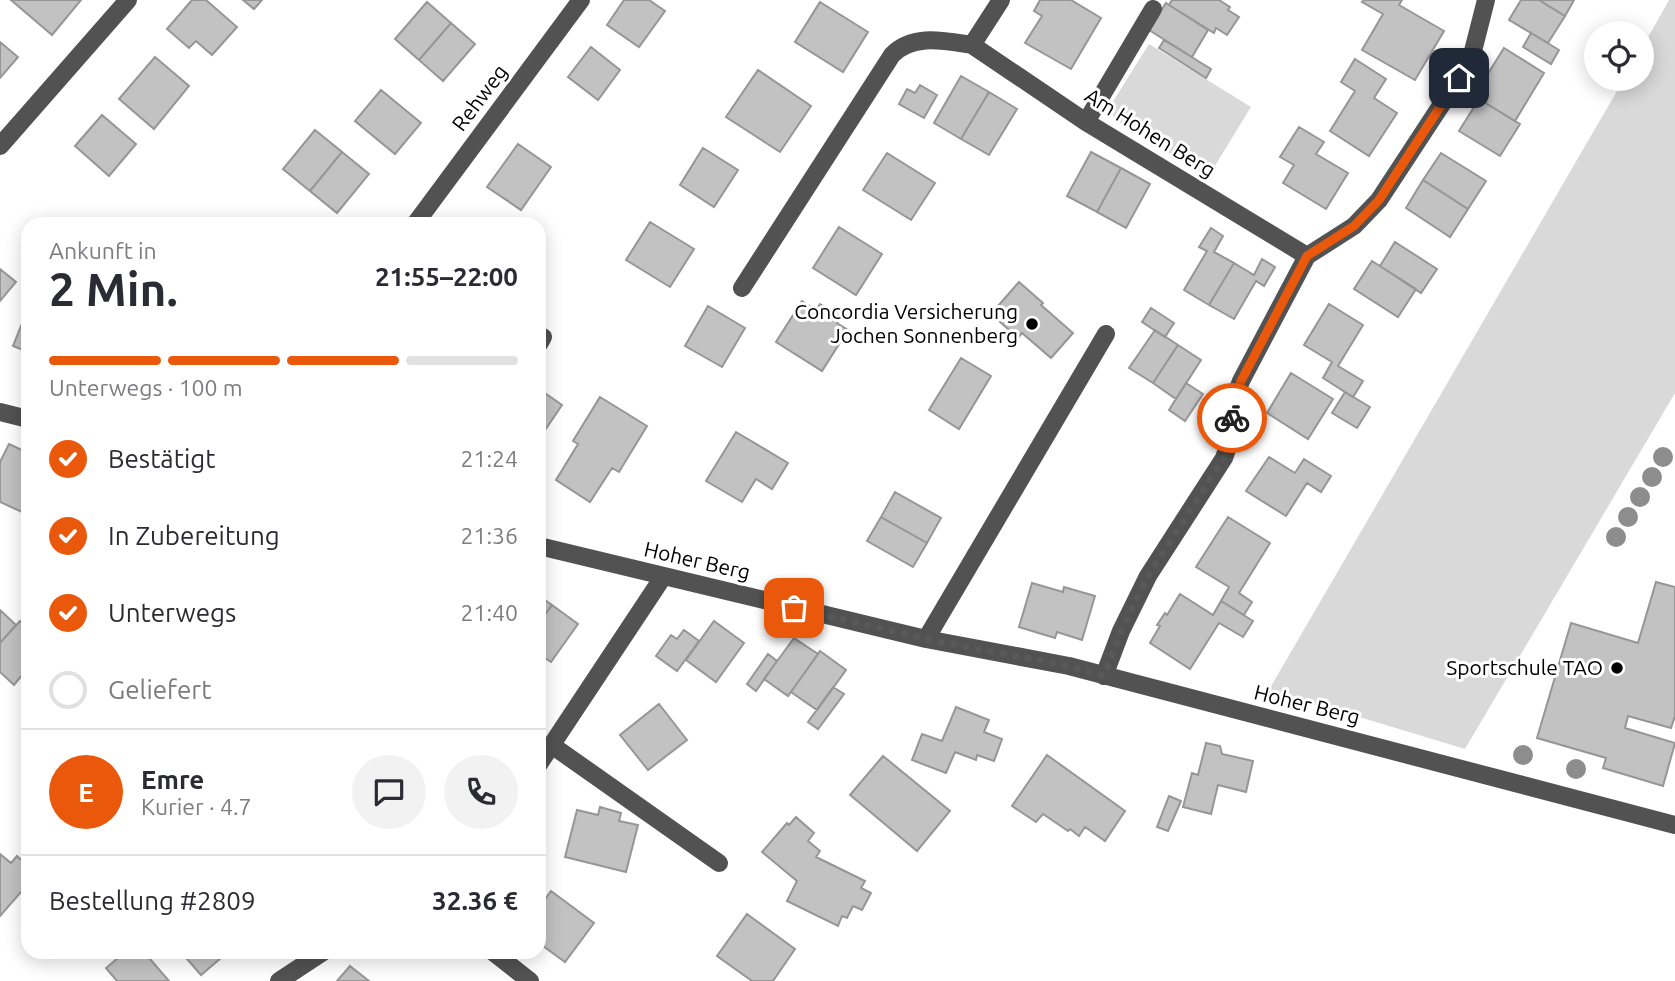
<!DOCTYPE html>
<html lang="de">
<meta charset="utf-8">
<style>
:root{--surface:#fff;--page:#f2f2f3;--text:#2b2b33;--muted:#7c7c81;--line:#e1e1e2;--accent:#ea580c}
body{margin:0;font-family:Ubuntu,sans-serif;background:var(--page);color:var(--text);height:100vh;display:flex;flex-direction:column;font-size:26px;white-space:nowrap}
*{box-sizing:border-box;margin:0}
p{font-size:23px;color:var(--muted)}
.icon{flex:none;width:38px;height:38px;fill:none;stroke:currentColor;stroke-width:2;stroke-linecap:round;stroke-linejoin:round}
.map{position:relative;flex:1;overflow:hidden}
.details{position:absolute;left:21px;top:217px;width:525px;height:742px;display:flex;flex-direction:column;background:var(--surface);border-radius:21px;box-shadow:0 4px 18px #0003}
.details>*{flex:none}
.buttons{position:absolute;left:1584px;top:21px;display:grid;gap:14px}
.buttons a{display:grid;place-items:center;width:70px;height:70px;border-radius:50%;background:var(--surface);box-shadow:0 4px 18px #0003;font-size:35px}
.pin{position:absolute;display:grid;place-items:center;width:60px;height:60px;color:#fff;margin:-30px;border-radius:14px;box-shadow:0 4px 10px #0006}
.courier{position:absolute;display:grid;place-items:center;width:70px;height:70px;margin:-35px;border:5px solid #ea580c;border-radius:50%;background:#fff;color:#222;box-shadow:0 2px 9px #0007}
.overview em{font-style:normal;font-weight:700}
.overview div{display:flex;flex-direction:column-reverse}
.overview{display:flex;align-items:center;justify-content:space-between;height:119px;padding:0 28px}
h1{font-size:46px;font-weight:700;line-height:52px}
.bar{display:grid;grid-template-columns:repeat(4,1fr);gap:10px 7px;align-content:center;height:84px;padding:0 28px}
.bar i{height:9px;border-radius:5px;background:var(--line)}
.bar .on{background:var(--accent)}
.bar p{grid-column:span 4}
.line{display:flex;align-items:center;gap:18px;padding:0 28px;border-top:2px solid var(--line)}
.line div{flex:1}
.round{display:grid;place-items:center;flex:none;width:74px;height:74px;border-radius:37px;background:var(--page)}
ol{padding:0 28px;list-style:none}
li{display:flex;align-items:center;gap:21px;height:77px}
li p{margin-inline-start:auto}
li .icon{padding:7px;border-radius:50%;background:var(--accent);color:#fff;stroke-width:4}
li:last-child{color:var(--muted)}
li i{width:38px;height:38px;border:4px solid var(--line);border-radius:50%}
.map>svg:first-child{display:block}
.green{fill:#d9d9d9}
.building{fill:#c2c2c2;stroke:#969696;stroke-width:2}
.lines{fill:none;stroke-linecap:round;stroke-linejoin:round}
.minor{stroke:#525252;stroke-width:18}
.tree{fill:#8d8d8d}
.done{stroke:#595959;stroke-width:7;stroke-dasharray:0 12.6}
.route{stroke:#ea580c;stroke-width:9}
.poi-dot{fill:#000;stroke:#fff;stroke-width:2.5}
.labels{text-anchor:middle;stroke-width:6;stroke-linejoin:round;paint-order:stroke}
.street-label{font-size:21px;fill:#000;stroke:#fff}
.poi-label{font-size:21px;fill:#000;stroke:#fff;text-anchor:end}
</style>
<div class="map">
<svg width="1675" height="981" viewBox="0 0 1675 981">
<rect width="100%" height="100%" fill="#fff"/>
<!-- green -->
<path class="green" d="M1669,0H1675V393L1465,749L1323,706L1266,695L1624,79H1642V48Z
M1149,44L1251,107L1208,177L1116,120L1110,112L1112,103Z"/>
<!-- building -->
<path class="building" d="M11,0H81L52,35Z
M192,0H206L237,27L212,55L196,41L189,48L167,29Z
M243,0H262L254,9Z
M624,0H649L665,11L639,47L607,25Z
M1040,0H1071L1101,18L1071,69L1025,43L1042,16L1034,11Z
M1172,0H1219L1230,7L1228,10L1239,17L1227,35L1216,28L1214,33L1169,5Z
M1364,0H1402L1399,5L1444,31L1415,80L1362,50L1383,14L1362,2Z
M1521,0H1539L1565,16L1548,43L1509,20Z
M1539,0H1574L1565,16Z
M427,2L451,23L419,60L395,39Z
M820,2L868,32L843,72L795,42Z
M1166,3L1208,30L1192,57L1149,30Z
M451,23L475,44L443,81L419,60Z
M1531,33L1559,50L1551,64L1523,47Z
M1164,40L1211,69L1206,78L1159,48Z
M0,42L18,57L0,78Z
M591,47L620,70L598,100L568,77Z
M1504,48L1544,73L1515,121L1474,96Z
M155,57L189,86L154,129L119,99Z
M1355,59L1386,79L1374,98L1397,113L1369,156L1330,131L1355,91L1341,82Z
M758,70L811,106L780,152L726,117Z
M961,76L989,92L961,139L934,123Z
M920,85L937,95L924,118L899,104L907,89L915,93Z
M381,90L421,123L395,154L355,121Z
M989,92L1017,109L989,155L961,139Z
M1479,99L1520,124L1500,156L1459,131Z
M102,115L136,144L109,176L75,146Z
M1299,127L1324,142L1316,154L1348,173L1326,209L1283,183L1294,165L1280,157Z
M315,130L342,152L310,191L283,169Z
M518,144L551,167L521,210L487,187Z
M703,148L738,170L714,207L680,185Z
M342,152L369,174L337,213L310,191Z
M1091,152L1121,168L1097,212L1067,196Z
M887,153L935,183L911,220L863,190Z
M1441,153L1486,181L1468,209L1423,180Z
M1121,168L1150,184L1126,228L1097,212Z
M1423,180L1468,209L1450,237L1406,208Z
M650,222L694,249L670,287L626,260Z
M839,227L882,254L856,295L813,268Z
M1211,228L1223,236L1214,252L1234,263L1209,305L1184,290L1207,251L1199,247Z
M1395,242L1437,269L1421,293L1380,266Z
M1262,259L1275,267L1264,286L1256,281L1234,319L1209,305L1234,263L1254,275Z
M1372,261L1416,289L1398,317L1354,289Z
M0,269L16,282L0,301Z
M1019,282L1043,303L1041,305L1073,333L1051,358L1022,333L1018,338L991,314Z
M802,301L816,310L820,304L841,317L837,323L848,330L822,371L776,342Z
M1329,304L1363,325L1338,366L1363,381L1353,397L1323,378L1332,362L1304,345Z
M708,306L745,328L722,367L685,346Z
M1151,308L1174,323L1165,337L1142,322Z
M23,321L28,323V352L13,346Z
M1155,330L1178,345L1153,383L1129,368Z
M1178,345L1201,360L1176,399L1153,383Z
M961,358L991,376L959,429L929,410Z
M1291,373L1333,399L1308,439L1267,413Z
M1186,383L1203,394L1185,421L1169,410Z
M539,389L562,405L539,439Z
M1345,392L1370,407L1357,428L1332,413Z
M600,397L647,426L619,472L612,468L590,502L556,480L578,444L573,441Z
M736,432L788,463L772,489L756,479L742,502L706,481Z
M9,444L28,453V500L22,512L0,502V462Z
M1269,457L1295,473L1304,459L1331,476L1321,492L1307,483L1286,516L1246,491Z
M895,492L941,518L927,543L881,517Z
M881,517L927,543L913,567L867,541Z
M1228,517L1270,543L1239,593L1252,602L1244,615L1221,601L1229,587L1196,567Z
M1656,582L1675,587V716L1671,728L1628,716L1625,728L1675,743L1663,786L1603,768L1606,758L1537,738L1571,623L1638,643Z
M1032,583L1063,592L1064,587L1095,596L1082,640L1057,632L1055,638L1019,627Z
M1180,594L1213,615L1221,601L1253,621L1243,637L1219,623L1190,669L1150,643L1160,626L1157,625L1165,613L1167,615Z
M539,596L552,605L539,623Z
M552,605L578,624L551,662L539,654V623Z
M0,610L16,625L0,643Z
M20,621L28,629V668L14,685L0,672V643Z
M714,621L744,643L716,682L686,660Z
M684,630L699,641L677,671L656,656L671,635L677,639Z
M794,638L818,654L788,696L764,679Z
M820,651L846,670L817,710L791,692Z
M768,654L777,661L756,691L747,684Z
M833,687L844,694L818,729L808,722Z
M659,704L687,740L648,770L620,735Z
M956,707L989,720L984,732L1002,739L994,761L977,755L976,760L955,752L946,773L912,760L922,734L942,741Z
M1206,743L1220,746L1222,754L1253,761L1246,792L1218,785L1211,814L1183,807L1192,773L1198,775Z
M1047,755L1125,811L1105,841L1085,827L1079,836L1070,829L1068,831L1043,814L1036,822L1012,806Z
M883,756L950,811L917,851L850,795Z
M1169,796L1181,801L1168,831L1157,827Z
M600,807L621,813L619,821L638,825L626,872L565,857L577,810L598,815Z
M796,817L814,833L808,841L820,851L816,857L865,881L861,888L871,893L862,910L853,906L847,918L842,916L838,926L787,901L797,881L762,852L787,823L789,825Z
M0,854L11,863L17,856L28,866V884L0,916Z
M551,891L594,923L565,962L539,943V908Z
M747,914L795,949L773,981H752L717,956Z
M125,952H144L169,981H117L106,968Z
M181,952H228L201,975Z
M350,966L369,981H337Z"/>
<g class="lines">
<!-- minor -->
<path class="minor" d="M972,45L1086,122L1307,256
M1086,122L1153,9
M0,146L128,0
M415,224L581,0
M742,288L892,55C913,33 945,41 972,45L1001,0
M539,344L543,337
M0,412L28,419
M539,546L926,639L1069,666L1675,825
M926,639L1106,334
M1104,676L1121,631L1148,576L1224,458L1231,438L1233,402L1241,381L1307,256L1354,226L1379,200L1459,78L1472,55L1486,0
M553,746L719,863
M539,764L663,577
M493,952L530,981
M279,981L323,952"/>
</g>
<!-- trees -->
<g class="tree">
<circle cx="1663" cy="457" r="10"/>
<circle cx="1652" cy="477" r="10"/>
<circle cx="1640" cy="497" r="10"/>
<circle cx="1628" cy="517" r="10"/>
<circle cx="1616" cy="537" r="10"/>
<circle cx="1523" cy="755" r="10"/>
<circle cx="1576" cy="769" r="10"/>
</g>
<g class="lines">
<!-- done -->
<path class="done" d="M794,608L926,639L1069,666L1104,676L1121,631L1148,576L1224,458L1231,438L1232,418"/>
<!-- route -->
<path class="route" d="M1232,418L1233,402L1241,381L1307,256L1354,226L1379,200L1459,78"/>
</g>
<!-- markers -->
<g class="poi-dot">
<circle cx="1032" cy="324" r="7"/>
<circle cx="1617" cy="668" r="7"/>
</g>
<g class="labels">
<!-- street labels -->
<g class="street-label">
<text transform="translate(480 98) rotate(-53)" y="7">Rehweg</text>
<text transform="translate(1150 133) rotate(32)" y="7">Am Hohen Berg</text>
<text transform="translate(697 561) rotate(13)" y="7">Hoher Berg</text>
<text transform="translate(1307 705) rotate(14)" y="7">Hoher Berg</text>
</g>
<!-- poi labels -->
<g class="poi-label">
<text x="1018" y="319">Concordia Versicherung<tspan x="1018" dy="24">Jochen Sonnenberg</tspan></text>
<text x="1603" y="675">Sportschule TAO</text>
</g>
</g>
</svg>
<div class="buttons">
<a><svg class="icon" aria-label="locate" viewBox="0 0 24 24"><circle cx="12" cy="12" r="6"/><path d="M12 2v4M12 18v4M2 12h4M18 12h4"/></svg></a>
</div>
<div class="pin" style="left:794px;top:608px;background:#ea580c"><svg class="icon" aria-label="bag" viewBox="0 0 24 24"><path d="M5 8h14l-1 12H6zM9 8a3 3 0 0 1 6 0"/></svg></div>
<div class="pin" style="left:1459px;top:78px;background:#1f2937"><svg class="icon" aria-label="home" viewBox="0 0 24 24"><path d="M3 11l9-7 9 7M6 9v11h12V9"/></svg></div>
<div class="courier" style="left:1232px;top:418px"><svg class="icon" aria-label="bike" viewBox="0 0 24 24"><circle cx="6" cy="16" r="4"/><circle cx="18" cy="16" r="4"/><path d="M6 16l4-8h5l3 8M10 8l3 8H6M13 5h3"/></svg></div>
<section class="details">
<div class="overview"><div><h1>2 Min.</h1><p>Ankunft in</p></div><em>21:55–22:00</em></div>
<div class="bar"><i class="on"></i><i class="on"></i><i class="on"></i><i></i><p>Unterwegs · 100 m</p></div>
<ol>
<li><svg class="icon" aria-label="check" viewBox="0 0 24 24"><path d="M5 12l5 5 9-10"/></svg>Bestätigt<p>21:24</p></li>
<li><svg class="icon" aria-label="check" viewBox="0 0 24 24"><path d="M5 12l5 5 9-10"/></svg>In Zubereitung<p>21:36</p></li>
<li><svg class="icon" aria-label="check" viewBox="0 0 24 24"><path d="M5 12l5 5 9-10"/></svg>Unterwegs<p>21:40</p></li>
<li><i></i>Geliefert</li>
</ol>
<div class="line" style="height:126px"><b class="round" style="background:var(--accent);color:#fff">E</b><div><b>Emre</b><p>Kurier · 4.7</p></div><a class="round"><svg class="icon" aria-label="chat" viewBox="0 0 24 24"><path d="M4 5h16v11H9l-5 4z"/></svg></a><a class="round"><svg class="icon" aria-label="phone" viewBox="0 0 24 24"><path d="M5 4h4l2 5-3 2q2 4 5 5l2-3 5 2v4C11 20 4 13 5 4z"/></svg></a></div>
<div class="line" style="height:91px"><div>Bestellung #2809</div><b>32.36 €</b></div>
</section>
</div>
